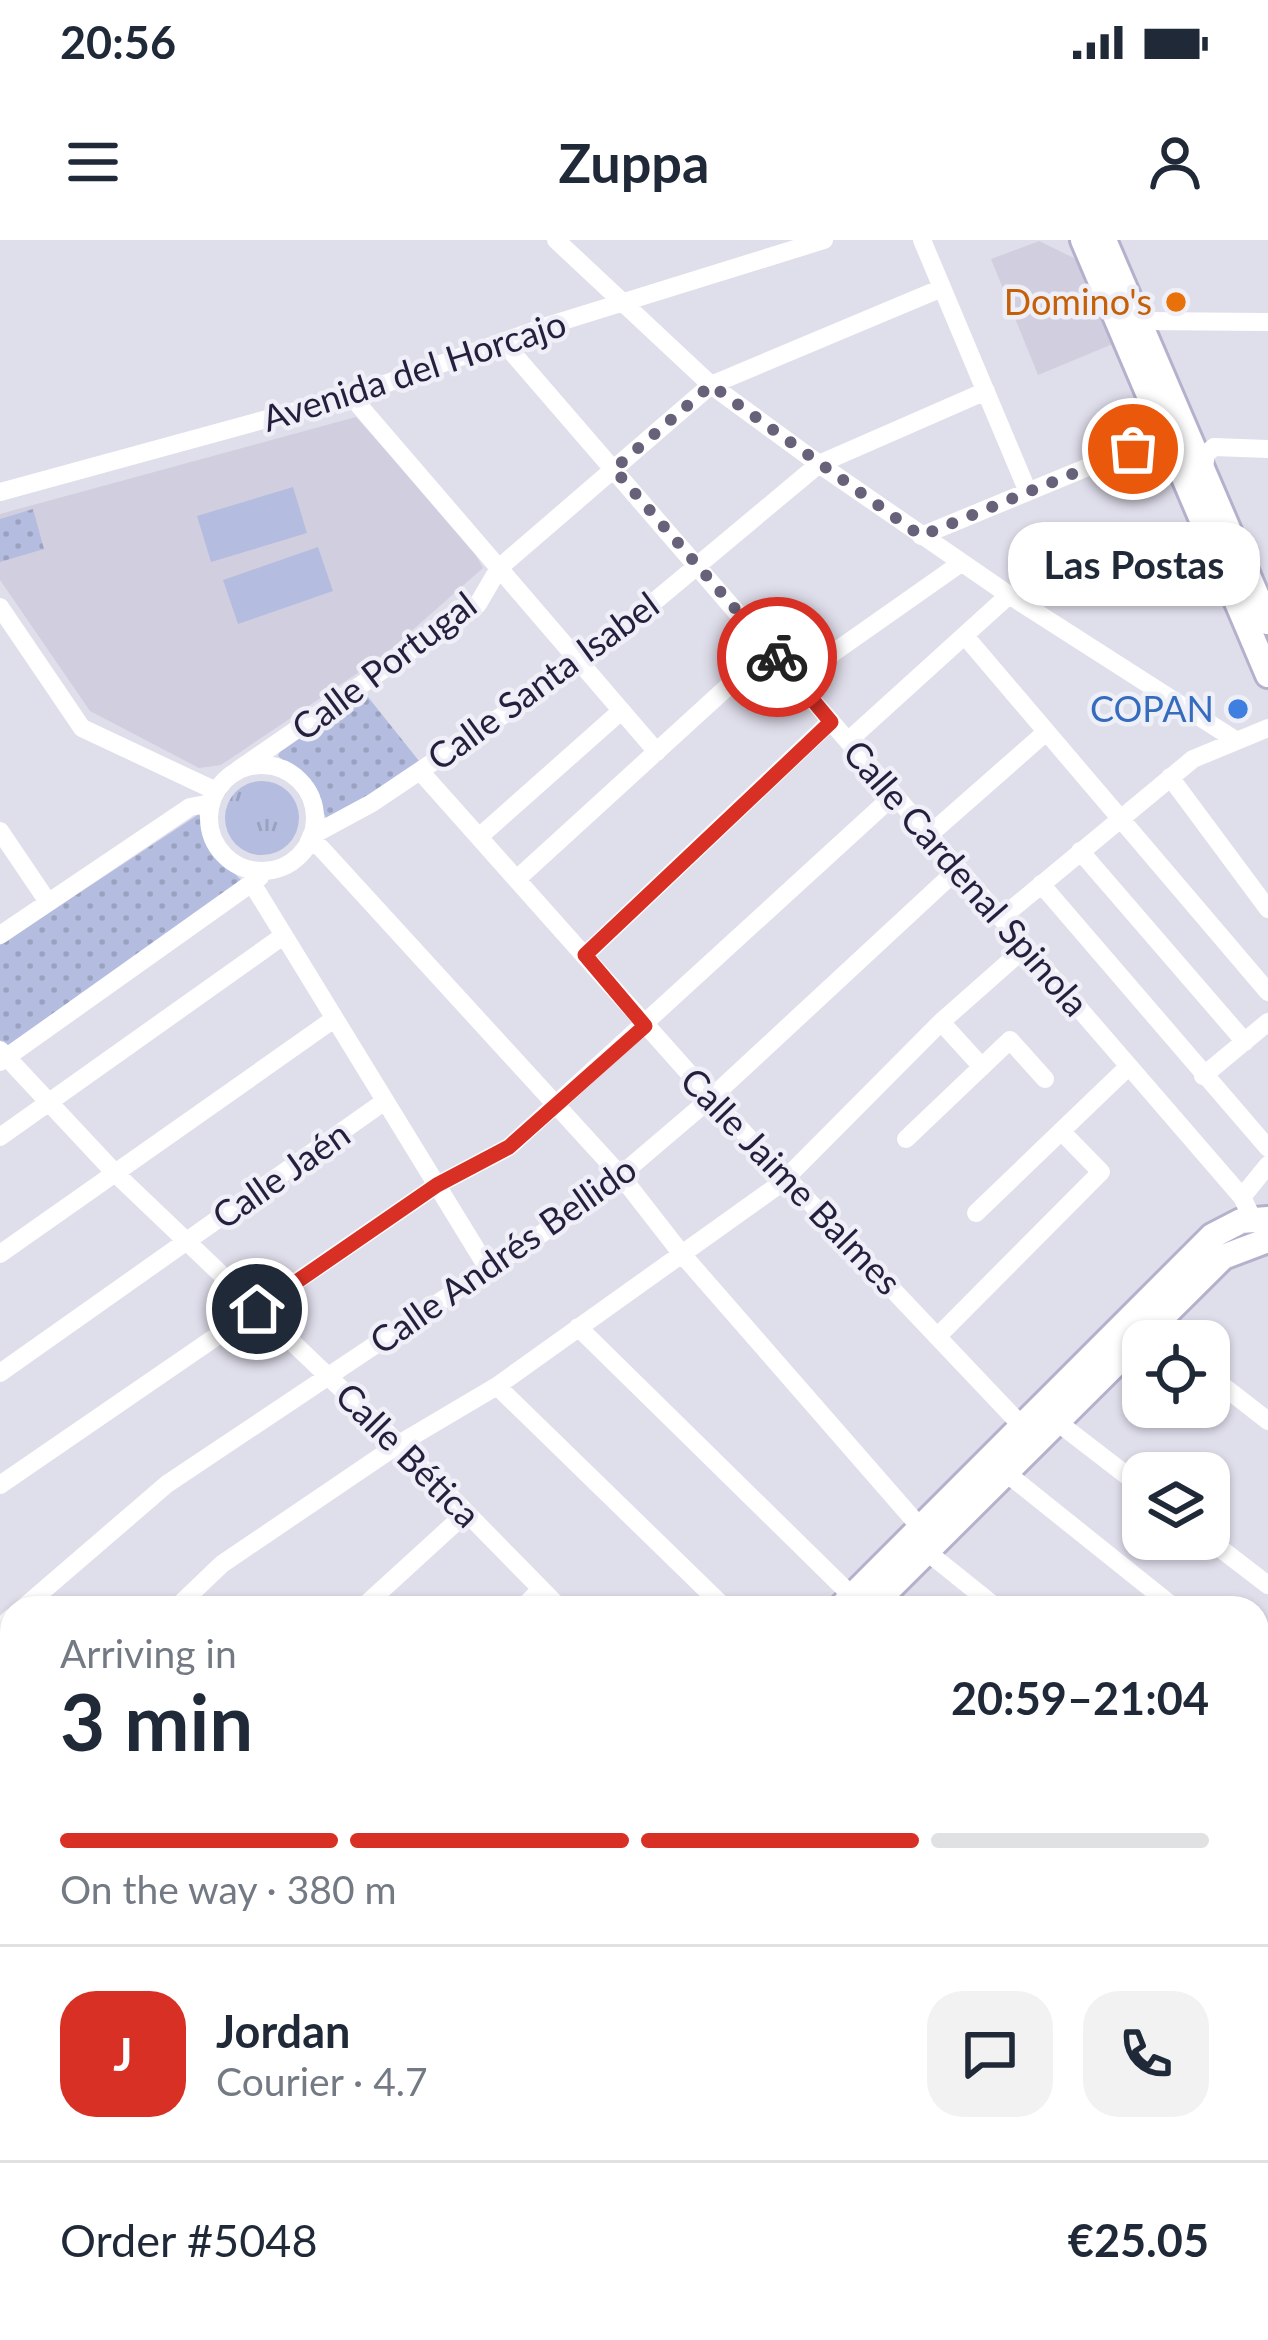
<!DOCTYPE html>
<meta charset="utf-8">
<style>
:root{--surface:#fff;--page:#f2f2f3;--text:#1f2937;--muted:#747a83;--line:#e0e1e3;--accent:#d93025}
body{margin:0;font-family:Lato,sans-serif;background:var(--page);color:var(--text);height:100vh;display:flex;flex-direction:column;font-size:45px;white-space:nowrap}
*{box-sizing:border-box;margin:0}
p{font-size:39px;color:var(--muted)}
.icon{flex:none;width:66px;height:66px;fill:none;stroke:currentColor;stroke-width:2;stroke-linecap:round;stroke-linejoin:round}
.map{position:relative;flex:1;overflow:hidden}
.sheet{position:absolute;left:0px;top:1356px;width:1269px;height:744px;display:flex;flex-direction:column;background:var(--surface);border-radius:36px 36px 0 0;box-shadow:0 3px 9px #0004}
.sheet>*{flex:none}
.fabs{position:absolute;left:1122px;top:1080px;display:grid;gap:24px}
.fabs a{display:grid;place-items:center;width:108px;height:108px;border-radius:24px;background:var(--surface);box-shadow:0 3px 9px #0004;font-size:60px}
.pin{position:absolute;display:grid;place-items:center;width:102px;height:102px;color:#fff;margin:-51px;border:6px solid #fff;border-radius:50%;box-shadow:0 3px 12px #0007}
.courier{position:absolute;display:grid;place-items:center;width:120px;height:120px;margin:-60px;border:9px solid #d93025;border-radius:50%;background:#fff;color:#222;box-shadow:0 3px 15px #0007}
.bubble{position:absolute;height:84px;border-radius:36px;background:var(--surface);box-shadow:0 3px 9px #0004;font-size:39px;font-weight:700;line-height:84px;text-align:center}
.head em{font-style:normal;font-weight:700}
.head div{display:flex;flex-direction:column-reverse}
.head{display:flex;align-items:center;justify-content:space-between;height:204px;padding:0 60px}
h1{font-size:78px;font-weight:700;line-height:90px}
.bar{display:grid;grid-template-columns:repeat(4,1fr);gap:18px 12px;align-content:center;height:144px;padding:0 60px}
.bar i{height:15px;border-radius:9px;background:var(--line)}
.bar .on{background:var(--accent)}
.bar p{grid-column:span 4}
.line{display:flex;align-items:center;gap:30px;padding:0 60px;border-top:3px solid var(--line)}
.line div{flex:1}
.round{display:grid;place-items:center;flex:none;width:126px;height:126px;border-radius:36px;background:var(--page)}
.status{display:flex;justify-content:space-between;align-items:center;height:84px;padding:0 60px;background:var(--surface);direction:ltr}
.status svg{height:33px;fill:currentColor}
header{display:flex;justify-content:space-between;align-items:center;height:156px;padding:0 60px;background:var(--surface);font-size:54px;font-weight:700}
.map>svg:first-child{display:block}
.built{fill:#d1cfdf}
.grass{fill:url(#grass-tufts)}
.park{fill:url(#park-dots)}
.pitch{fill:#b4bddf}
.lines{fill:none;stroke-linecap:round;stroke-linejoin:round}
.secondary-casing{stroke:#b5b0cc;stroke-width:30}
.street{stroke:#fff;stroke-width:18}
.secondary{stroke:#fff;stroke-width:24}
.done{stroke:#67617a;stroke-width:12;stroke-dasharray:0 21.6}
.route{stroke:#d93025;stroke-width:15}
.food-dot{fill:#e8710a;stroke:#efeff8;stroke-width:4.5}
.shop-dot{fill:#3f7fe0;stroke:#efeff8;stroke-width:4.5}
.labels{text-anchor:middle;stroke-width:9;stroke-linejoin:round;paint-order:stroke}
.food-label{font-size:36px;fill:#c56008;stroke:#efeff8;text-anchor:end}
.street-label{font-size:36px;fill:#261e3d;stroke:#efeff8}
.shop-label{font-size:36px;fill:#366cbe;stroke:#efeff8;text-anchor:end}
</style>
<div class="status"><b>20:56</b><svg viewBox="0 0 49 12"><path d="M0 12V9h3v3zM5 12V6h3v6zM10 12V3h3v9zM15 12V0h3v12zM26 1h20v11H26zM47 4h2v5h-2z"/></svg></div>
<header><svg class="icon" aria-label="menu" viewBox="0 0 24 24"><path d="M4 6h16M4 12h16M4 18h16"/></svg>Zuppa<svg class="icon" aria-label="person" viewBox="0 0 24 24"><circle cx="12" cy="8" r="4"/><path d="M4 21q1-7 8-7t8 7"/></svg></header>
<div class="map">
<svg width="1268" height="2100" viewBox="0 0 1268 2100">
<defs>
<pattern id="grass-tufts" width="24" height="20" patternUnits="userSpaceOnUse" patternTransform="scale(3)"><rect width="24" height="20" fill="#b4bddf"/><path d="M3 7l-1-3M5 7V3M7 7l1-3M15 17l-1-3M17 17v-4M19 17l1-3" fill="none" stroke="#9ba2c0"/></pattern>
<pattern id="park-dots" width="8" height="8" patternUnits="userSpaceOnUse" patternTransform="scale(3)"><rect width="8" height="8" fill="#b4bddf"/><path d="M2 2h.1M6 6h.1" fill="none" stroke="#9ba2c0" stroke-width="1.8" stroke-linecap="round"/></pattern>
</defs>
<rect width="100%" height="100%" fill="#dfdeeb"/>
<!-- built -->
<path class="built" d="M1039,1L1078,20L1108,90L1120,101L1038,135L991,19Z
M356,177L471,306L483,328L383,416L221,525L199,528L90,471L0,340V274Z"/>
<!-- grass -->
<path class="grass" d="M225 578a37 37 0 1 1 74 0a37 37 0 1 1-74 0Z"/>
<!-- park -->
<path class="park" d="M33,269L44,309L0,322V279Z
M364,452L419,521L339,576L327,580L309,541L278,516L280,511Z
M199,574L212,611L243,642L5,807L0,800V705Z"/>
<!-- pitch -->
<path class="pitch" d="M293,247L307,293L211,322L197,276Z
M318,307L333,351L238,384L223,340Z"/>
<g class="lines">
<defs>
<path id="secondary" d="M1083,0L1268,435
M1104,0L1268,382
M840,1368L1212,996L1241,981L1268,979
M870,1368L1223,1017L1268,1000
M239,2100L249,2088
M287,2100L295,2088"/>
</defs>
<!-- secondary casing -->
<use href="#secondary" class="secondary-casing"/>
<!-- street -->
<path class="street" d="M556,0L711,145L819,224L1009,355L1237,501
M922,0L1028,252
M1140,81L1268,82
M503,102L1242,957
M351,156L657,512
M1204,227L1206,214L1214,207L1268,209
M0,252L351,156L550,85L824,0
M921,296L1168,194
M0,367L82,488L216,551
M965,396L1268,752
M796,439L961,323
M848,501L1009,355
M209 578a53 53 0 1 1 106 0a53 53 0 1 1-106 0Z
M238,530L478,364L499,328L711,145L942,48
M420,531L711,858L1022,1186
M1170,537L1268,669
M0,591L48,662
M929,595L1046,492
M311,596L372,563L582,422L819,224L986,151
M479,597L621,471
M309,601L321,608L621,936L681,1013L920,1287
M1080,611L1245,802
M517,639L770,408
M1041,644L1268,908
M253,645L487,1027
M1001,678L1193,519L1268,488
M0,695L190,567L211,563
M585,715L831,481
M941,782L982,827
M0,810L115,933L399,1204L560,1368
M0,822L260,637
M1203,836L1268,782
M0,897L283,696
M906,899L1010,800L1045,839
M976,973L1128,827
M1253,980L1242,957L1268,925
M0,1014L334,779
M578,1087L852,1356
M938,1096L1101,932L1061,891
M0,1133L385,861
M1209,1135L1268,1181
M497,1146L725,1368
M1056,1181L1143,1248
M1005,1232L1175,1368
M0,1245L437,945L509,907L893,556
M1208,1299L1268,1345
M926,1311L997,1368
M23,1368L167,1244L589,962L711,858L958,629
M176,1368L222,1324L399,1204L497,1146L780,944L941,782L1026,707
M362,1368L466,1273
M522,1368L541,1349
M0,1388L12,1377
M1257,1473L1268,1462
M0,1502L12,1515
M0,1539L12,1527
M1257,1614L1268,1626
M0,1703L12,1692
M0,1757L12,1769
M1257,1809L1268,1818
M0,1866L12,1855
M0,1942L12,1951
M1257,1978L1268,1964
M201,2088L218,2100
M498,2088L513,2100
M675,2088L690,2100
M1061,2088L1076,2100
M915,2100L924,2088
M1162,2100L1171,2088"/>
<!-- secondary -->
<use href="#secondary" class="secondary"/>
</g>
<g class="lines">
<!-- done -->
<path class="done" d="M777,417L614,229L711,145L921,296L1133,209"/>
<!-- route -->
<path class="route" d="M257,1069L437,945L509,907L645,786L585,715L831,482L777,417"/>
</g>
<!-- markers -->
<circle class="food-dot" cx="1176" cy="62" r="12"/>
<circle class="shop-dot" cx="1238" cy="469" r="12"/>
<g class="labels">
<!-- food labels -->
<g class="food-label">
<text x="1152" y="75">Domino's</text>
</g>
<!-- street labels -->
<g class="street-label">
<text transform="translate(414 131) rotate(-18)" y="13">Avenida del Horcajo</text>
<text transform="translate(384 426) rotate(-37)" y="13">Calle Portugal</text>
<text transform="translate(543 441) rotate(-36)" y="13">Calle Santa Isabel</text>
<text transform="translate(966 638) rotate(49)" y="13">Calle Cardenal Spinola</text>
<text transform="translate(281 935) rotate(-35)" y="13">Calle Jaén</text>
<text transform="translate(791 941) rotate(46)" y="13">Calle Jaime Balmes</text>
<text transform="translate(503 1015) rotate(-35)" y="13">Calle Andrés Bellido</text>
<text transform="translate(408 1215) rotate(45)" y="13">Calle Bética</text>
</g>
<!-- shop labels -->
<g class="shop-label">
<text x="1214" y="482">COPAN</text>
</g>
</g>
</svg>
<div class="fabs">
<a><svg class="icon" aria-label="locate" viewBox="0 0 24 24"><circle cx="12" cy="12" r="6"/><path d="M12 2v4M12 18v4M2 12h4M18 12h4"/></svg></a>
<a><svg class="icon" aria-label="layers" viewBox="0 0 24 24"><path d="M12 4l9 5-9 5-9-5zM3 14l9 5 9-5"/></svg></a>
</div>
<div class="pin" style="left:1133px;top:209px;background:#ea580c"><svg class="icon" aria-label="bag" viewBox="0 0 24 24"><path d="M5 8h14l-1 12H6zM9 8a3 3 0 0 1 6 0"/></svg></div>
<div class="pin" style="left:257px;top:1069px;background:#1f2937"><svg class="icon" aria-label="home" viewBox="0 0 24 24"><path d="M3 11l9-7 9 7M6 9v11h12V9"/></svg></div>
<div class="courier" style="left:777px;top:417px"><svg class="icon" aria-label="bike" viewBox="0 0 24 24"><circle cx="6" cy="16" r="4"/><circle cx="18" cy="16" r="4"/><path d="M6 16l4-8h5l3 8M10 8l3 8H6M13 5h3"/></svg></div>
<div class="bubble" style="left:1008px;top:282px;width:252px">Las Postas</div>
<section class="sheet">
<div class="head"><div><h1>3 min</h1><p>Arriving in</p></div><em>20:59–21:04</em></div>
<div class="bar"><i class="on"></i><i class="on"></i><i class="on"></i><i></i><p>On the way · 380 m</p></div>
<div class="line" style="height:216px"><b class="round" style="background:var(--accent);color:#fff">J</b><div><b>Jordan</b><p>Courier · 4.7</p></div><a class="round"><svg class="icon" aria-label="chat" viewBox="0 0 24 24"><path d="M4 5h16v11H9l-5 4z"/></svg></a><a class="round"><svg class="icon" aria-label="phone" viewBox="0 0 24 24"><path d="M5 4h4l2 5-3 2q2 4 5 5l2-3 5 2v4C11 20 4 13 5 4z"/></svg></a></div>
<div class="line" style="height:156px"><div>Order #5048</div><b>€25.05</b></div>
</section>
</div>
